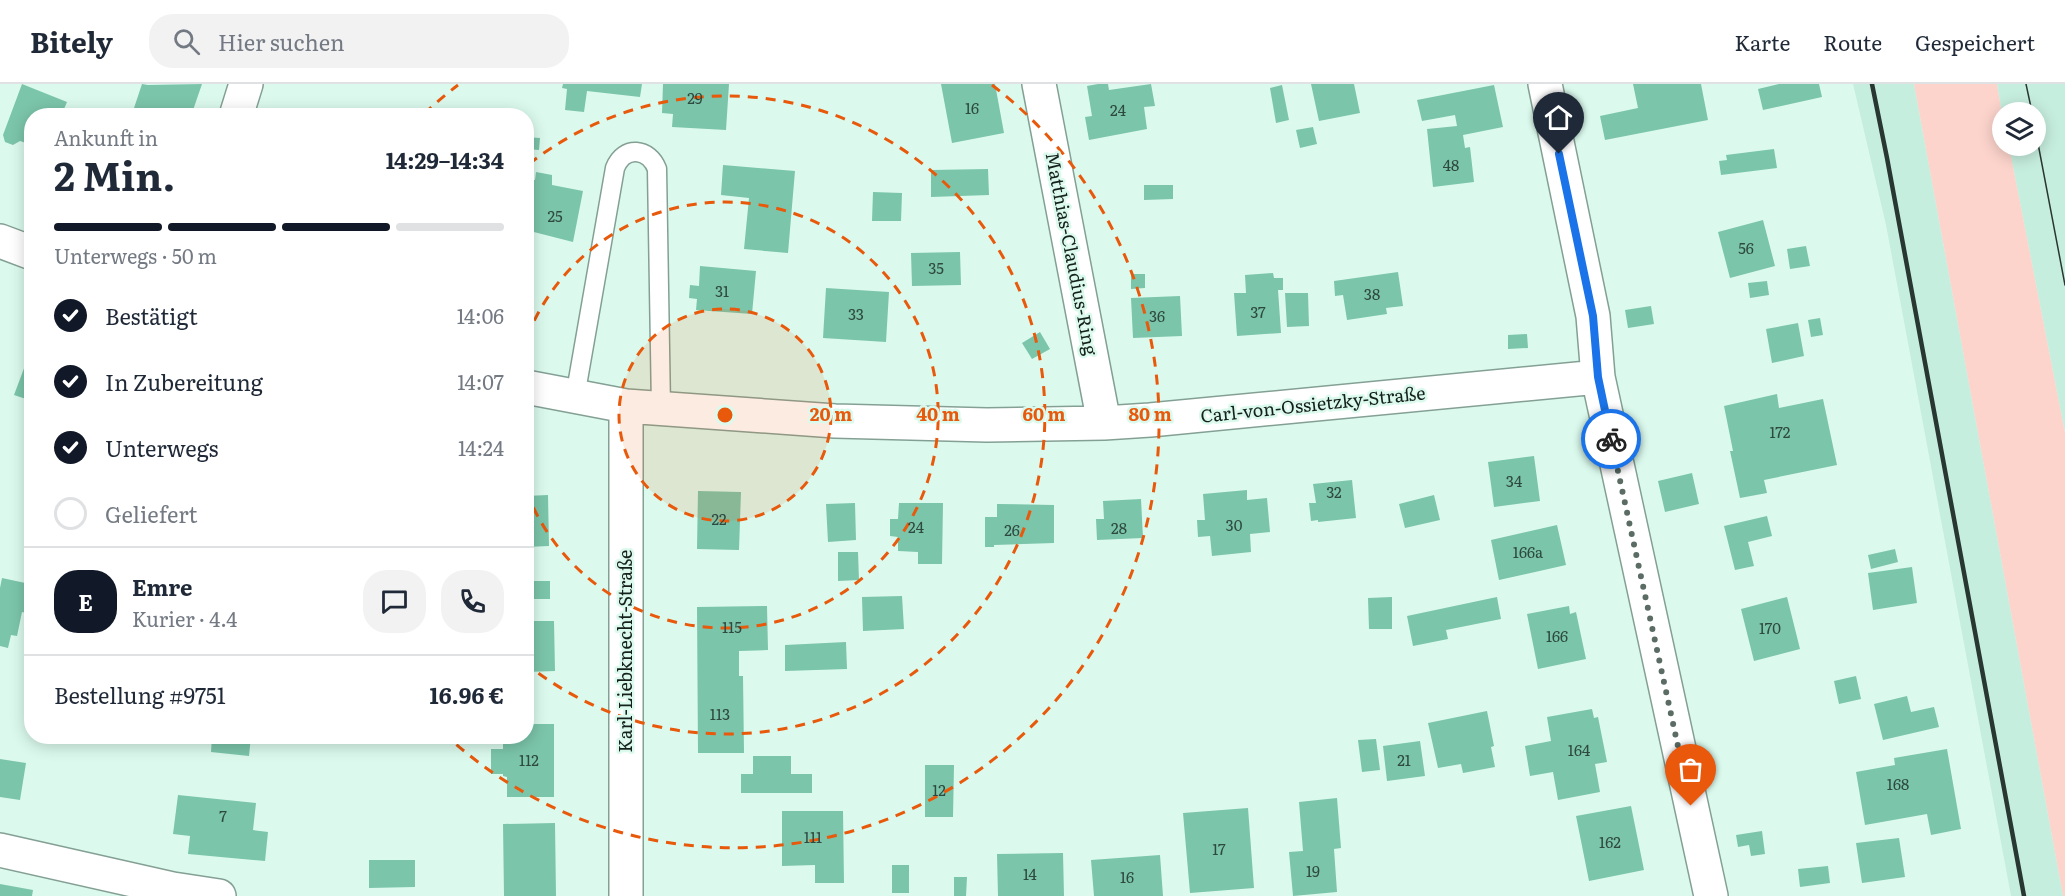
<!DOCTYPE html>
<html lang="de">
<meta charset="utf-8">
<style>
:root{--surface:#fff;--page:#f2f2f3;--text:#1f2937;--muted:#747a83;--line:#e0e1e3;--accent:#111827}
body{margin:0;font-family:Literata,serif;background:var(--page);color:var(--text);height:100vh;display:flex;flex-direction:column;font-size:22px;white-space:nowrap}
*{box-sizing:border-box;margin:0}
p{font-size:20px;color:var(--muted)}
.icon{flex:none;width:33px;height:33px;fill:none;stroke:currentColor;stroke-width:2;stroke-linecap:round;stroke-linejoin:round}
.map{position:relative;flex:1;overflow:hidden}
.side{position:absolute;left:24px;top:24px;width:510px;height:636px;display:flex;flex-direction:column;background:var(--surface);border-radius:24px;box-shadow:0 3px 15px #0003}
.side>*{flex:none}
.controls{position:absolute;left:1992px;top:18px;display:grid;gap:12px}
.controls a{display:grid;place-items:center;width:54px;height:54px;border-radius:50%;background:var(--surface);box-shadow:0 3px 15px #0003;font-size:30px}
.pin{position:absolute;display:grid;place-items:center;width:51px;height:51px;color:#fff;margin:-62px -26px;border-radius:50% 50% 50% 0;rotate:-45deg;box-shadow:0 0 6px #0007}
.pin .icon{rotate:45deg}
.courier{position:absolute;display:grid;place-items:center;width:60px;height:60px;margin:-30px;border:4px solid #1a73e8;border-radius:50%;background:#fff;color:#222;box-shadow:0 2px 8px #0007}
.head em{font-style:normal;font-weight:700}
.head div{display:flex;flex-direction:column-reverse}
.head{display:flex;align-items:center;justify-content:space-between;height:102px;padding:0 30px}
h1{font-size:39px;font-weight:700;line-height:45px}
.bar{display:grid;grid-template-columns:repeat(4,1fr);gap:9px 6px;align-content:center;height:72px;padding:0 30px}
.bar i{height:8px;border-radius:4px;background:var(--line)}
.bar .active{background:var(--accent)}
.bar p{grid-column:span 4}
.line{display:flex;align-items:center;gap:15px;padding:0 30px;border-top:2px solid var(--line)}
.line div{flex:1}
.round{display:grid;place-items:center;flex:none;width:63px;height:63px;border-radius:24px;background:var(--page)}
ol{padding:0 30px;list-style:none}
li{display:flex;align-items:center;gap:18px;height:66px}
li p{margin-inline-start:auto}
li .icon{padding:6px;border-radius:50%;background:var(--accent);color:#fff;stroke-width:4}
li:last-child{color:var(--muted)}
li i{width:33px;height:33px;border:3px solid var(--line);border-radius:50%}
header{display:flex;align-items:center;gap:36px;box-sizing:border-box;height:84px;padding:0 30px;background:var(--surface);border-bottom:2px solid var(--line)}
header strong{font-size:28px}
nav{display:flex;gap:33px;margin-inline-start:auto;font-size:21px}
.search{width:420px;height:54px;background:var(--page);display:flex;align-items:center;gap:15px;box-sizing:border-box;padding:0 21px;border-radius:24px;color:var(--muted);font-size:22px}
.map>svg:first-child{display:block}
.built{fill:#c6eede}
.green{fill:#fcd4cc}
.building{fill:#7bc5aa}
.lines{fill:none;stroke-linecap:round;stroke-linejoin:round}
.service-casing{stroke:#84a095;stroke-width:21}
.minor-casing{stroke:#84a095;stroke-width:36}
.service{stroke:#fff;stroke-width:18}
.minor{stroke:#fff;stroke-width:33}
.tram{stroke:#293732;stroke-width:1.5}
.rail{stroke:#293732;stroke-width:4.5}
.done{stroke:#5a6c64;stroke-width:6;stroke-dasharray:0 10.8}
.route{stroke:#1a73e8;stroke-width:8}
.ring{fill:none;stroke:#e8590c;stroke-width:3;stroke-dasharray:10 8}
.labels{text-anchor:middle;stroke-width:5;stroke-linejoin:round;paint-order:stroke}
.number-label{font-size:15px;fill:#2e493f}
.street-label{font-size:18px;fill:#14201b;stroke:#dbfaed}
.centre{fill:#e8590c;stroke:#dbfaed;stroke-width:3}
.ring-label{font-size:18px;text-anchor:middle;font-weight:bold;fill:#e8590c;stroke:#dbfaed;stroke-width:5;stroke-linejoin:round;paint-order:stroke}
</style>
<header>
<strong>Bitely</strong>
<div class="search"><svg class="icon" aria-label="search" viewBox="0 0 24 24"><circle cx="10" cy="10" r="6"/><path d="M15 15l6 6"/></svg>Hier suchen</div>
<nav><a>Karte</a><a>Route</a><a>Gespeichert</a></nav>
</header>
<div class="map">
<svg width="2065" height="812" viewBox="0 0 2065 812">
<rect width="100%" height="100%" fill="#dbfaed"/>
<!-- built -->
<path class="built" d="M1853,0H1914L2063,812H2011L1886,141Z
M1997,0H2065V349L2009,62H2036V28L2002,30Z"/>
<!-- green -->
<path class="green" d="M1914,0H1997L2002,30V62H2009L2065,349V812H2063Z"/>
<!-- building -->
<path class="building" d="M22,0L67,18L61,32H32V61L20,57L13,61L5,58L3,51Z
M142,0L148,1L202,0L191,32H137L139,26L134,24Z
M563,0H642L640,13L587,7L584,28L565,26L567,5L562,4Z
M663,0H729L726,46L672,43L673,30L662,29Z
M941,0H995L1004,49L952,59Z
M1098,0H1108L1109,6L1151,0L1155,22L1144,23L1147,45L1089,56L1085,33L1092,32L1087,2Z
M1311,0H1354L1360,29L1319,37Z
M1633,0H1701L1708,36L1605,56L1600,32L1638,24Z
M1779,0H1819L1822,13L1763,26L1758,5Z
M1282,1L1289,36L1276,39L1270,4Z
M1494,1L1503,43L1463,51L1465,64L1470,63L1474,98L1433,103L1427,45L1457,42L1455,31L1422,37L1417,16Z
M1313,43L1317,60L1300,64L1296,46Z
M526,53L540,54L539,66L526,65Z
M1774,65L1777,84L1721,91L1719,77L1727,76L1726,71Z
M723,81L795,87L788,169L744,165L749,114L721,111Z
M988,85L989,111L931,113V86Z
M536,88L552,91V101L583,107L573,158L526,146V113L530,95L535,96Z
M1144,101H1173V115L1144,116Z
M873,108L902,109L901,137H872Z
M1763,136L1775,182L1730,194L1718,148Z
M1806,162L1810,182L1790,185L1787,165Z
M960,168L961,201L912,202L911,169Z
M700,182L756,187L752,230L696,226L697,215L689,214L690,201L699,202Z
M1398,188L1403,222L1386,224L1387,230L1347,236L1343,211L1335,212L1334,197Z
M1273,189L1274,194H1283V206H1278L1281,249L1237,252L1234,209H1246L1245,191Z
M1131,190H1145V204L1131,205Z
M1767,197L1769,211L1750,214L1748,199Z
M826,204L889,208L886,258L823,254Z
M1285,209H1308L1309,242L1287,243Z
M1180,212L1182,252L1133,254L1131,214Z
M1651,222L1654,240L1628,244L1625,226Z
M1820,234L1823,251L1811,253L1808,236Z
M1798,239L1804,272L1772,279L1766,245Z
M1040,248L1050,265L1032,275L1022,259Z
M1527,250L1528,264L1508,265V251Z
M32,263V317L14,311Z
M1777,310L1779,324L1823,315L1837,381L1764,396L1767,409L1740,414L1730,367H1733L1724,322Z
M1534,372L1540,417L1494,423L1488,378Z
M1692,389L1699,420L1665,428L1658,397Z
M1352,396L1356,434L1318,438V436L1311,437L1309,419H1316L1313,400Z
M1247,406V416L1267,414L1270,448L1250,450L1251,468L1212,472L1210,452L1198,453L1197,436H1205L1203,410Z
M698,407L741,408L739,466L697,465Z
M548,411L549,462L526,463V412Z
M1434,411L1440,436L1405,444L1399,420Z
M1141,415L1143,454L1097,456L1096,435H1104L1103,417Z
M855,419L856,456L828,458L826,420Z
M899,419H943L942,480H918V468L898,467V453L890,452V435H898Z
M997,420L1054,421V459L994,461V463H985V433H997Z
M1767,432L1772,452L1748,458L1754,482L1735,486L1724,442Z
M1557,441L1566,481L1499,496L1491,456Z
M1895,465L1898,478L1871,485L1868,471Z
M838,468H858L859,496L838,497Z
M1912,483L1917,519L1873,526L1868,489Z
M2,494L30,500L26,514L32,515L31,530L22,528L17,552L11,551L8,564L0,562V504Z
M526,497H550V515H526Z
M902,512L904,545L863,547L862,513Z
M1392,513V545H1369L1368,514Z
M1497,513L1501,535L1446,546L1448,555L1413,562L1407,532Z
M1787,513L1800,565L1754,577L1741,525Z
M767,522L768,566L739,567V592H743L744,669H698L697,523Z
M1569,522L1570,530L1576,528L1586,575L1538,585L1527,530Z
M526,537H554L555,587L526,588Z
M846,558L847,585L785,587V561Z
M1856,592L1861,615L1839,620L1834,597Z
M1907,612L1911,628L1934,623L1939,643L1883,656L1874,620Z
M1592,625L1594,634L1598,633L1607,678L1595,680L1600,708L1558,716L1553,688L1530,692L1525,662L1551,657L1547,633Z
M1487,627L1494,662L1491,663L1495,683L1463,689L1461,680L1438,684L1428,639Z
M526,640H554V713H507V693L503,692V690H491V665H503V652H526Z
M212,652H251L249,672L211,668Z
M1376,655L1380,686L1362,688L1358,656Z
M1420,657L1425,692L1387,697L1383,662Z
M1947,665L1961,745L1931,751L1927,730L1865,741L1856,688L1895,681L1894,674Z
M753,672H791V690H812V709H741V690H753Z
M0,675L26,679L20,716L0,713Z
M925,681H954L953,733H925Z
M178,711L256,719L253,746L268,748L265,777L188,770L190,752L173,750Z
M1337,714L1341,764L1334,765L1337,808L1293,812L1289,768L1303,767L1299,718Z
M1631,722L1644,786L1589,797L1576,732Z
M1248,724L1254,804L1190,809L1183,729Z
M782,727H843L844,799H815V781L782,782Z
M555,739L556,812H504L503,740Z
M1762,747L1765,770L1751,772L1749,761L1738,763L1736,751Z
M1899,754L1905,793L1862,799L1856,759Z
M1063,769L1064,812H998L997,770Z
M1160,771L1163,812H1094L1091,776Z
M369,776H415V803L369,804Z
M892,781H909V809H892Z
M1828,782L1830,799L1800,803L1798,785Z
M954,793H967L966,812H954Z
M0,800L33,806L32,812H0Z"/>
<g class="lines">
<defs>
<path id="service" d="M575,313L615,84C624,61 649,64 657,85L661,324"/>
<path id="minor" d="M1039,0L1104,339
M1545,0L1593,232L1598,293L1711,812
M236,32L246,0
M0,157L32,169
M526,303L626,322L835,337L987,341L1104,339L1150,336L1598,293
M626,322V812
M0,766L173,805L219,812"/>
</defs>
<!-- service casing -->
<use href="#service" class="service-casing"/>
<!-- minor casing -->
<use href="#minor" class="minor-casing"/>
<!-- service -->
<use href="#service" class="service"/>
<!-- minor -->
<use href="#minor" class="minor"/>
<!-- tram -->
<path class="tram" d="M2026,0L2032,28
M2036,49L2065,201"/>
<!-- rail -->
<path class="rail" d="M1872,0L1887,74L2024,812"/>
</g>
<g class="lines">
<!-- done -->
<path class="done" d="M1611,355L1691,722"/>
<!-- route -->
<path class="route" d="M1559,70L1593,232L1598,293L1611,355"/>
</g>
<!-- distance rings -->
<circle cx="725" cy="331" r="106" fill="#e8590c" fill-opacity=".12"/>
<g class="ring">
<circle cx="725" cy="331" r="106"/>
<path d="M527 253A213 213 0 1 1 527 409"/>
<path d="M529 80A319 319 0 1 1 529 582"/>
<path d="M424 30A425 425 0 0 1 458 1M992 1A425 425 0 1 1 449 654"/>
</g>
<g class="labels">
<!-- number labels -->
<g class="number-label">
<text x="695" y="20">29</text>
<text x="972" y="30">16</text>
<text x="1118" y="32">24</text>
<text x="1451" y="87">48</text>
<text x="555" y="138">25</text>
<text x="1746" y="170">56</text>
<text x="936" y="190">35</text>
<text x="722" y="213">31</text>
<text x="1372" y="216">38</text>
<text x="1258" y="234">37</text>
<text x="856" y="236">33</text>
<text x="1157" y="238">36</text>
<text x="1780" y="354">172</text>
<text x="1514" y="403">34</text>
<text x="1334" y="414">32</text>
<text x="719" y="441">22</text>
<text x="1234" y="447">30</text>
<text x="916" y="449">24</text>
<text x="1119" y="450">28</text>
<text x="1012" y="452">26</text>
<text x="1528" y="474">166a</text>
<text x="732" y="549">115</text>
<text x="1770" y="550">170</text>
<text x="1557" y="558">166</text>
<text x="720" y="636">113</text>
<text x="1579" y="672">164</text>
<text x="529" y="682">112</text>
<text x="1404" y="682">21</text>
<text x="1898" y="706">168</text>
<text x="939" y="712">12</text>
<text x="223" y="738">7</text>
<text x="813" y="759">111</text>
<text x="1610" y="764">162</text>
<text x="1219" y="771">17</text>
<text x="1313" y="793">19</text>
<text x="1030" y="796">14</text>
<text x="1127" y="799">16</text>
</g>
<!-- street labels -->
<g class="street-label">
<text transform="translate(1071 170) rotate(79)" y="6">Matthias-Claudius-Ring</text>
<text transform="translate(1313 321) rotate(-6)" y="6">Carl-von-Ossietzky-Straße</text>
<text transform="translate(626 567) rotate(-90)" y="6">Karl-Liebknecht-Straße</text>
</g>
</g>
<circle cx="725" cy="331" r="9" class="centre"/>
<g class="ring-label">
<text x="831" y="337">20 m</text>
<text x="938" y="337">40 m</text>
<text x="1044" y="337">60 m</text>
<text x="1150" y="337">80 m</text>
</g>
</svg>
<div class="controls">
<a><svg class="icon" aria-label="layers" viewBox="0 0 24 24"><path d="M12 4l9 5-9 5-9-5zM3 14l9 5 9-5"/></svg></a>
</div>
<div class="pin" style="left:1691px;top:722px;background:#ea580c"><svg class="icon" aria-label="bag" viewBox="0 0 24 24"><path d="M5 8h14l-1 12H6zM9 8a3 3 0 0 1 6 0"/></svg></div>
<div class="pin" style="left:1559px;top:70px;background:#1f2937"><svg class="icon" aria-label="home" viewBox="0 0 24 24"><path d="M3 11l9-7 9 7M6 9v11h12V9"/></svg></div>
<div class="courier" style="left:1611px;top:355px"><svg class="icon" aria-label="bike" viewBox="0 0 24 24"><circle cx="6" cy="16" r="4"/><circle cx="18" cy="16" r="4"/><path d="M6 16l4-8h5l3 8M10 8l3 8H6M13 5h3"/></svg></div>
<section class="side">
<div class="head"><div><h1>2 Min.</h1><p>Ankunft in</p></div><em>14:29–14:34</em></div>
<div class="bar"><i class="active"></i><i class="active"></i><i class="active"></i><i></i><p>Unterwegs · 50 m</p></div>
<ol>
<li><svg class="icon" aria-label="check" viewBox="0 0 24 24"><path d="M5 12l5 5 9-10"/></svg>Bestätigt<p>14:06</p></li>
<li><svg class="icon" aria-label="check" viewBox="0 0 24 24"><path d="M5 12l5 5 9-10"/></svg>In Zubereitung<p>14:07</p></li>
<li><svg class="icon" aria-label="check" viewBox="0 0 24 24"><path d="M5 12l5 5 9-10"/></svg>Unterwegs<p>14:24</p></li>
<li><i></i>Geliefert</li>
</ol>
<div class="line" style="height:108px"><b class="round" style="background:var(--accent);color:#fff">E</b><div><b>Emre</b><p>Kurier · 4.4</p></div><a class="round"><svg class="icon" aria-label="chat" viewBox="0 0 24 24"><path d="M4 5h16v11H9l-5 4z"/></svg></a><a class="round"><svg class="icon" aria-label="phone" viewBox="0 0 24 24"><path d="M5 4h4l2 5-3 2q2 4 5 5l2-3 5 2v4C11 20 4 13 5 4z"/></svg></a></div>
<div class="line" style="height:78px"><div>Bestellung #9751</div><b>16.96 €</b></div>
</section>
</div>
